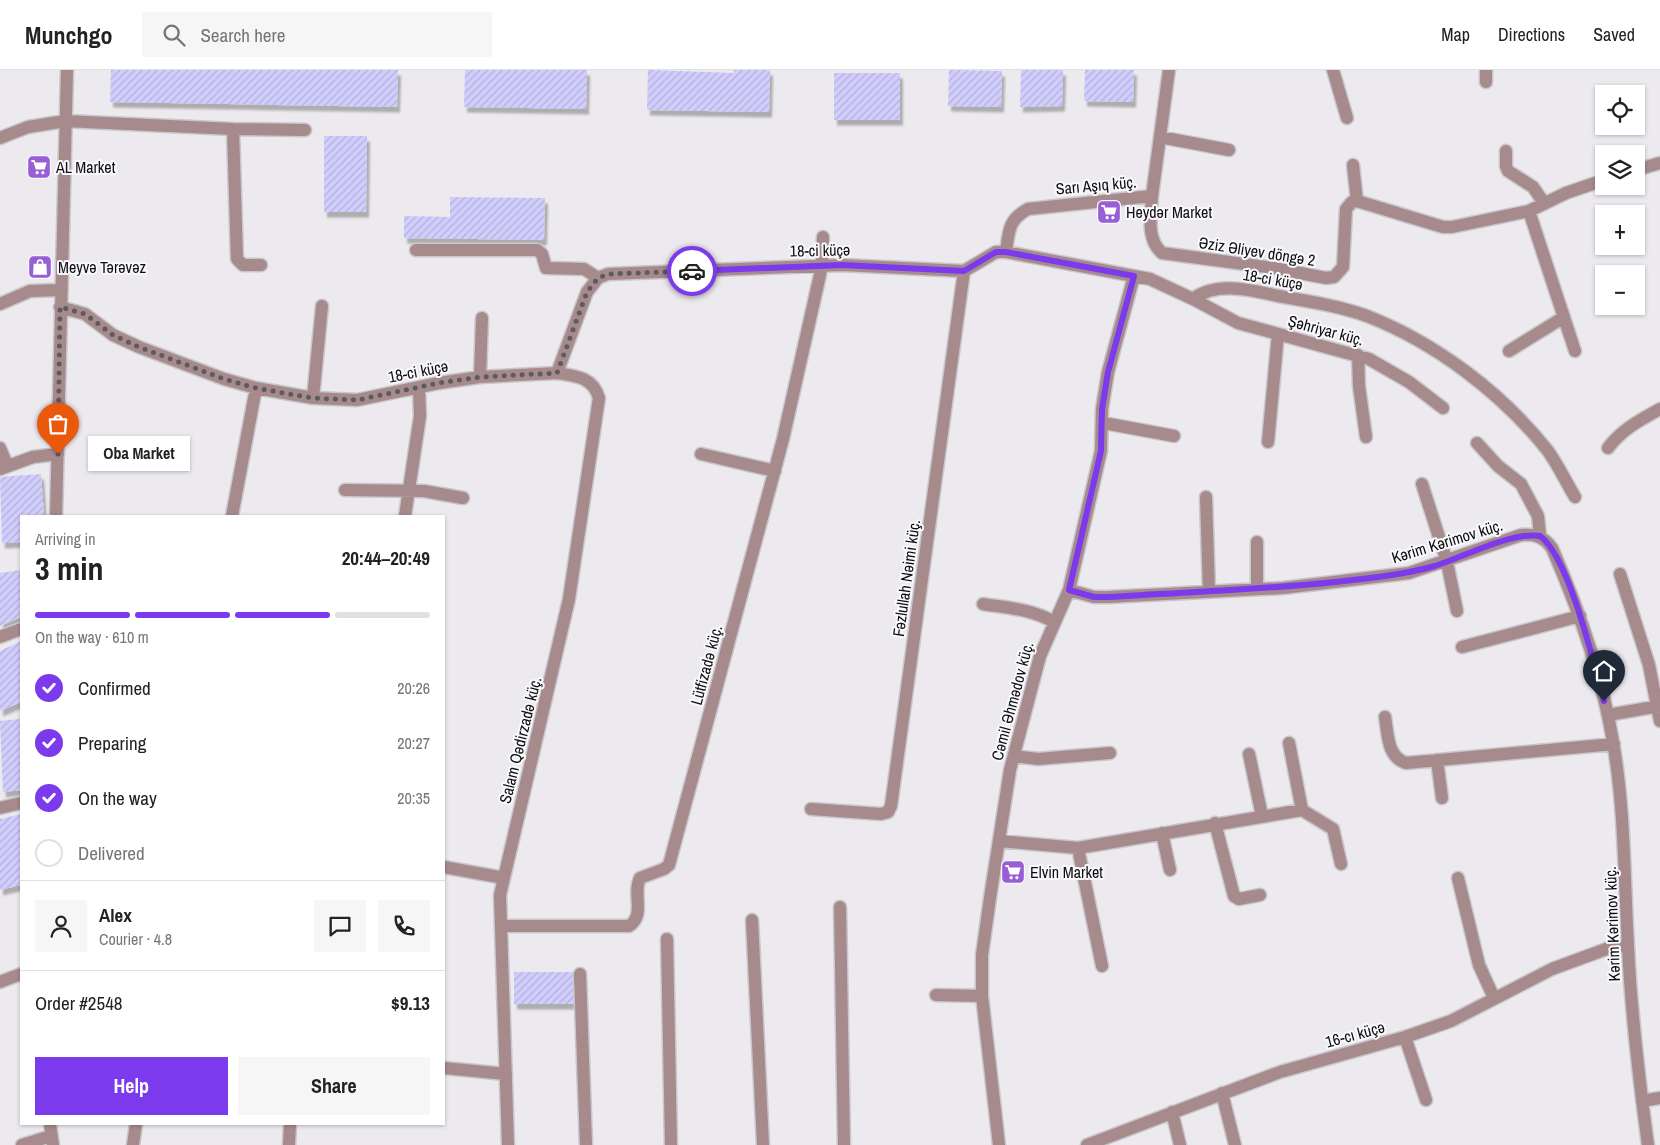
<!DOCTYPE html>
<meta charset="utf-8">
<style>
:root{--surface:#fff;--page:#f6f6f6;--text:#222;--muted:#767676;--line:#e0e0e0;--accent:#7c3aed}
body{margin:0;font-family:"Archivo Narrow",sans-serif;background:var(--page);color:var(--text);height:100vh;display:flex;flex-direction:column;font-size:19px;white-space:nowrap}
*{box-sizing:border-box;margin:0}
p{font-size:16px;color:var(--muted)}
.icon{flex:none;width:28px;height:28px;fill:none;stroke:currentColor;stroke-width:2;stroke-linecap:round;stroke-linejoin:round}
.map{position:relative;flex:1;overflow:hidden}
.panel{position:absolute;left:20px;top:445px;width:425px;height:610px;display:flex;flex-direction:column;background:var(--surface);border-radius:0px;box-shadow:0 1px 4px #0004}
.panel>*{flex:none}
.buttons{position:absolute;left:1595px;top:15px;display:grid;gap:10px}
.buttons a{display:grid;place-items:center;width:50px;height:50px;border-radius:0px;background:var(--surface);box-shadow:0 1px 4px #0004;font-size:25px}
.pin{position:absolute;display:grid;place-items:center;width:42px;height:42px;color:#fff;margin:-51px -21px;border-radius:50% 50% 50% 0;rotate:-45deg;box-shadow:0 0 5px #0007}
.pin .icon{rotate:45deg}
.courier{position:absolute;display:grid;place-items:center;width:50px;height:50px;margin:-25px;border:4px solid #7c3aed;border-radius:50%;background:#fff;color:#222;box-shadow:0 1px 6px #0007}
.bubble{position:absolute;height:35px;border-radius:0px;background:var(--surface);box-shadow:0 1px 4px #0004;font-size:16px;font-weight:700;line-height:35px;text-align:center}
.headline em{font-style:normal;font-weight:700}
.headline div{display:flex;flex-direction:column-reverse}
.headline{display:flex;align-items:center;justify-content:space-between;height:85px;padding:0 15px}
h1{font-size:32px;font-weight:700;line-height:38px}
.bar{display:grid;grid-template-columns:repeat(4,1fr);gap:8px 5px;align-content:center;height:60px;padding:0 15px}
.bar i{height:6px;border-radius:4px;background:var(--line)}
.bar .active{background:var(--accent)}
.bar p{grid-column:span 4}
.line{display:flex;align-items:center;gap:12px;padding:0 15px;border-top:1px solid var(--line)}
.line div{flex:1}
.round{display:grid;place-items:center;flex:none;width:52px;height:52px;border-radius:0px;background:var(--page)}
ol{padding:0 15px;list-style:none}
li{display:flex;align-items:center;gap:15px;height:55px}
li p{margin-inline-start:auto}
li .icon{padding:5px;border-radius:50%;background:var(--accent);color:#fff;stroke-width:4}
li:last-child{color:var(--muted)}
li i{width:28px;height:28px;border:2px solid var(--line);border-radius:50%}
.primary-button{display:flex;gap:10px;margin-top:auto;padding:10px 15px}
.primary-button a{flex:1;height:58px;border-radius:0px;background:var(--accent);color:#fff;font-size:20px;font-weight:700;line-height:58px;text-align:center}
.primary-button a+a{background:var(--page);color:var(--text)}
header{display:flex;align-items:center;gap:30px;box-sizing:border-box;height:70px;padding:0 25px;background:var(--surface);border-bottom:1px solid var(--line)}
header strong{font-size:24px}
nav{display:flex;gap:28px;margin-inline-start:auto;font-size:18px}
.search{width:350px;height:45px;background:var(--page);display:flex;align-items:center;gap:12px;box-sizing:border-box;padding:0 18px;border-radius:0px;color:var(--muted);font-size:19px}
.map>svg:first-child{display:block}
.building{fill:url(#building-hatch);filter:url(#shadow)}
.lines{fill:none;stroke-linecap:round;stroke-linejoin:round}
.minor-casing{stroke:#c8c7ca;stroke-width:15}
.minor{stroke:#a78a8c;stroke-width:12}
.done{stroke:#5c5b5d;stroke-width:5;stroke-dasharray:0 9}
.route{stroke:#7c3aed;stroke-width:6}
.labels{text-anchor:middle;stroke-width:4;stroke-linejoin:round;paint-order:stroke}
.poi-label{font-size:16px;fill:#0e0e0f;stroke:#f9f8fc;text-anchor:start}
.street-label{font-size:16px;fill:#0e0e0f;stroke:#f9f8fc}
</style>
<header>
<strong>Munchgo</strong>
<div class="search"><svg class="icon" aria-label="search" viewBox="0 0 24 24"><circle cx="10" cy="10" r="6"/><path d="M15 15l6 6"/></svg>Search here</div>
<nav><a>Map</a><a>Directions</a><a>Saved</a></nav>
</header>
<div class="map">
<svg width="1660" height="1075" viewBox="0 0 1660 1075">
<defs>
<pattern id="building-hatch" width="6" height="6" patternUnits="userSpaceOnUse" patternTransform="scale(1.25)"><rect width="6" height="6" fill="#d1cefd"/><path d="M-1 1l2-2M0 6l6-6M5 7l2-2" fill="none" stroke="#b2b0d8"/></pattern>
<filter id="shadow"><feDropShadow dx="3" dy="5.5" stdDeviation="1" flood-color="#0004"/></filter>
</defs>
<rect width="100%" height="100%" fill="#eceaee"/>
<!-- building -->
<path class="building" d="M111,0H398L397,37L110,32Z
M465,0H587L586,39L464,37Z
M648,0L734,3V0H770L769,42L647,40Z
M949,0L1002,1L1001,37L948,36Z
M1021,0H1063L1062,36L1020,37Z
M1085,0H1134L1133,32L1084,31Z
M834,3H900V50H834Z
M324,66H367L366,142H324Z
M450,127L545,128L544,170L404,168V146L450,147Z
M41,404L44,446H21V472L2,473L0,407Z
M21,500V547L0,556V503Z
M21,571V632L0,641V581Z
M21,649V720L3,722L0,651Z
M21,744V815L0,820V749Z
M514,902H574V934H514Z"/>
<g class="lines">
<defs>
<path id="minor" d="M1333,0L1347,48
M1486,12V0
M233,59L237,189L243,195H261
M1160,67L1229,80
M0,68L28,57L65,51L233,59L305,60
M1506,81V96L1508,101L1533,117L1544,133
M1353,95L1357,131
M1636,100L1660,93
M1152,126C1151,146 1146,169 1162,183L1274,198L1326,208L1334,207L1343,197L1346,139L1352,132L1357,131L1443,157H1452L1529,141L1566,123L1604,110
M1529,141L1575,281
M416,180H537L542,184L546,198L584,199L598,208
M1006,182C1009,161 1008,150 1028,139L1152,126L1169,0
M1193,229L1238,253L1369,289L1409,312L1443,338
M0,234L30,221L60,220
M60,237L85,244L113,265L139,277L224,309L256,318L313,328L357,330L439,313L480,307L557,303L587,222L598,208L608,204L842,195L964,201L996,182H1006L1150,209L1193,229C1217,211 1252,220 1278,226C1307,231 1339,236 1367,246C1436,273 1502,323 1548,381C1558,395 1566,412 1575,427
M1509,281L1564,247
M1358,285L1359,316L1366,367
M480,307L482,248
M313,328L322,236
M1104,353L1174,366
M1268,372L1278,264
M1477,373L1498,396L1521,414L1538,446L1540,466
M0,378L7,395
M1608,378C1621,360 1640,350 1660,339
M701,384L775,401
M0,399L33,387L58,384
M1422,414L1447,492L1457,541
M345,420L424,421L463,428
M1206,427L1209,521
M56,446L67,0
M232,446L256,318
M405,446L420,346L419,317
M1257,472V519
M1620,504L1649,595L1660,651
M1069,520L1094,527H1108L1283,518L1409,503L1521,465C1535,464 1543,466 1552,478C1579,540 1602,605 1613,672C1625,740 1624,808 1628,876C1631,943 1639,1009 1648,1075
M983,534C1008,538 1032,539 1054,552
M0,567L21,559
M1462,577L1580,546
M1608,645L1660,636
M1385,647C1388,664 1387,687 1406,693L1614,674
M1289,673L1302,740
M1249,684L1262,746
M1014,686L1038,689L1110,683
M1437,690L1442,728
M0,738L21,733
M811,739L881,744L888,742L891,736L964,201
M1215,753L1234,826L1239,829L1260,825
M1162,763L1170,800
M1000,771L1078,778L1302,740L1333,759L1341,794
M1078,778L1102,896
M444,797L504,808
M1458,808L1479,895L1494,928
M840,837L844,1075
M752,850L763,1075
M501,856H629C646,845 632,824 640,808L664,799L669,795L783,369L822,196L823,167
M667,869L671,1075
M580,904L586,1075
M0,912L21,904
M936,925L982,926
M1405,967L1426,1030
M444,998L506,1004
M1222,1023L1235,1075
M1642,1031L1660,1028
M1172,1042L1180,1075
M50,1054L53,1075
M22,1075L51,1066
M133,1075L136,1054
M289,1075L290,1054
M508,1075L500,825L569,529L599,328C593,307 576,306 557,303
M999,1075L982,926V885L990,828L1010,700L1040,586L1069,520L1101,381L1102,339L1108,302L1134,206
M1087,1075L1280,1002L1405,967L1451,951L1552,899L1609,878L1628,874"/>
</defs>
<!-- minor casing -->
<use href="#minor" class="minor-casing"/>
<!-- minor -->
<use href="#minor" class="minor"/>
</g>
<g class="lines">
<!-- done -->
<path class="done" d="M58,384L60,237L85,244L113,265L139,277L224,309L256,318L312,328L357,330L439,313L480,307L557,303L587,222L598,208L608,204L692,201"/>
<!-- route -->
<path class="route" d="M692,201L842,195L964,201L996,182H1006L1134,206L1108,302L1102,339L1101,381L1069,520L1094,527H1108C1184,522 1260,520 1335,512C1369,508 1402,505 1435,496C1463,487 1513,461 1540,466C1569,487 1594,594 1604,631"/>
</g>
<!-- icons -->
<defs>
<symbol id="supermarket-square" viewBox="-11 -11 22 22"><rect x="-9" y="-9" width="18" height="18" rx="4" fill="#975ed6" stroke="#f9f8fc"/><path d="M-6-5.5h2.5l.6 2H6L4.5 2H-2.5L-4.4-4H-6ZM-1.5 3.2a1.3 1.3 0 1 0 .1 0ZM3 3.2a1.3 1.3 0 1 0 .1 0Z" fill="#fff"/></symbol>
<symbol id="shop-square" viewBox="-11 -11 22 22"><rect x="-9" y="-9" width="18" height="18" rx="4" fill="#975ed6" stroke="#f9f8fc"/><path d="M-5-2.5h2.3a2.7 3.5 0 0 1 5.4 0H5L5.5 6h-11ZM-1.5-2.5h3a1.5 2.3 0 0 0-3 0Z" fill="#fff"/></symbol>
</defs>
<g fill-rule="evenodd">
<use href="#supermarket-square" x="25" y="83" width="28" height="28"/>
<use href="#supermarket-square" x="1095" y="128" width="28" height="28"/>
<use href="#shop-square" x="26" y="183" width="28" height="28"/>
<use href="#supermarket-square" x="999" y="788" width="28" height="28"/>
</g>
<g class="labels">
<!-- poi labels -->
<g class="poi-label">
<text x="56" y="103">AL Market</text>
<text x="1126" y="148">Heydər Market</text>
<text x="58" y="203">Meyvə Tərəvəz</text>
<text x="1030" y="808">Elvin Market</text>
</g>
<!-- street labels -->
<g class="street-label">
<text transform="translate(1096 115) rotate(-5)" y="6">Sarı Aşıq küç.</text>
<text transform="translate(820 180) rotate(-1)" y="6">18-ci küçə</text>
<text transform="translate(1257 181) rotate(9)" y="6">Əziz Əliyev döngə 2</text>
<text transform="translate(1273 209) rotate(10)" y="6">18-ci küçə</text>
<text transform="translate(1326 260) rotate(15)" y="6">Şəhriyar küç.</text>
<text transform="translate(418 301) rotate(-11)" y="6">18-ci küçə</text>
<text transform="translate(1447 471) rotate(-17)" y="6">Kərim Kərimov küç.</text>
<text transform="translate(906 508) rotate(-82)" y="6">Fəzlullah Nəimi küç.</text>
<text transform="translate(706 595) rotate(-75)" y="6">Lütfizadə küç.</text>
<text transform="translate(1012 631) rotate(-75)" y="6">Cəmil Əhmədov küç.</text>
<text transform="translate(520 670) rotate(-76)" y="6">Salam Qədirzadə küç.</text>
<text transform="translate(1612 854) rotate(-92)" y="6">Kərim Kərimov küç.</text>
<text transform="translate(1355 964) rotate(-15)" y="6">16-cı küçə</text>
</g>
</g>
</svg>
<div class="buttons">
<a><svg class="icon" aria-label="locate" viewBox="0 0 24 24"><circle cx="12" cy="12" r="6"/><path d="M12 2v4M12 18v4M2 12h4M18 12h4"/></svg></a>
<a><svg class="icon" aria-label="layers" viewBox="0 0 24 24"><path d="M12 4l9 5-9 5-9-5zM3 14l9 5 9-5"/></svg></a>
<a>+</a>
<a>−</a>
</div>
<div class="pin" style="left:58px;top:384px;background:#ea580c"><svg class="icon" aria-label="bag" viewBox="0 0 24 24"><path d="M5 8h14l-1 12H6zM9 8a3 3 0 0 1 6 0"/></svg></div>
<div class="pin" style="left:1604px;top:631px;background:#1f2937"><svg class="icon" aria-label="home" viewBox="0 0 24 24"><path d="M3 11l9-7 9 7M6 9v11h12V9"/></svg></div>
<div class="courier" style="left:692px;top:201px"><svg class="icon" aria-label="car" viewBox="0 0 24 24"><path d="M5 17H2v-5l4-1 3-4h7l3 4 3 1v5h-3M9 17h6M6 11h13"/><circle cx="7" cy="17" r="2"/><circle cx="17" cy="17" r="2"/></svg></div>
<div class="bubble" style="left:88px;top:366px;width:102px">Oba Market</div>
<section class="panel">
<div class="headline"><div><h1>3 min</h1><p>Arriving in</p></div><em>20:44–20:49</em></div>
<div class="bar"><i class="active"></i><i class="active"></i><i class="active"></i><i></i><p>On the way · 610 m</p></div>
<ol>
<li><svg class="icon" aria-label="check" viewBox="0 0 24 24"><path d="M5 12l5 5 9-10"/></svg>Confirmed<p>20:26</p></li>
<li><svg class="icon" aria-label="check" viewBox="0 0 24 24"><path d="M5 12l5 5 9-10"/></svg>Preparing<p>20:27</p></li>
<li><svg class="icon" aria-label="check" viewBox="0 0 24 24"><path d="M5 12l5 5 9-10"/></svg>On the way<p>20:35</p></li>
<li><i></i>Delivered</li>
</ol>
<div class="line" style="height:90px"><a class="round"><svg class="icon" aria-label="person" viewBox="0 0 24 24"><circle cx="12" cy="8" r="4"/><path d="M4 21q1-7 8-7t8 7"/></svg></a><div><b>Alex</b><p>Courier · 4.8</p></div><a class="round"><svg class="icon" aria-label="chat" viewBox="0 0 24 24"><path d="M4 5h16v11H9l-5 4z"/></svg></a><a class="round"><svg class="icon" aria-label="phone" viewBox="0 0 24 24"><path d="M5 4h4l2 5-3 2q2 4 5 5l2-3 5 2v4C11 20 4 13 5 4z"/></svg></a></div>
<div class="line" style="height:65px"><div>Order #2548</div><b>$9.13</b></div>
<div class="primary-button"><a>Help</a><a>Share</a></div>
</section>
</div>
